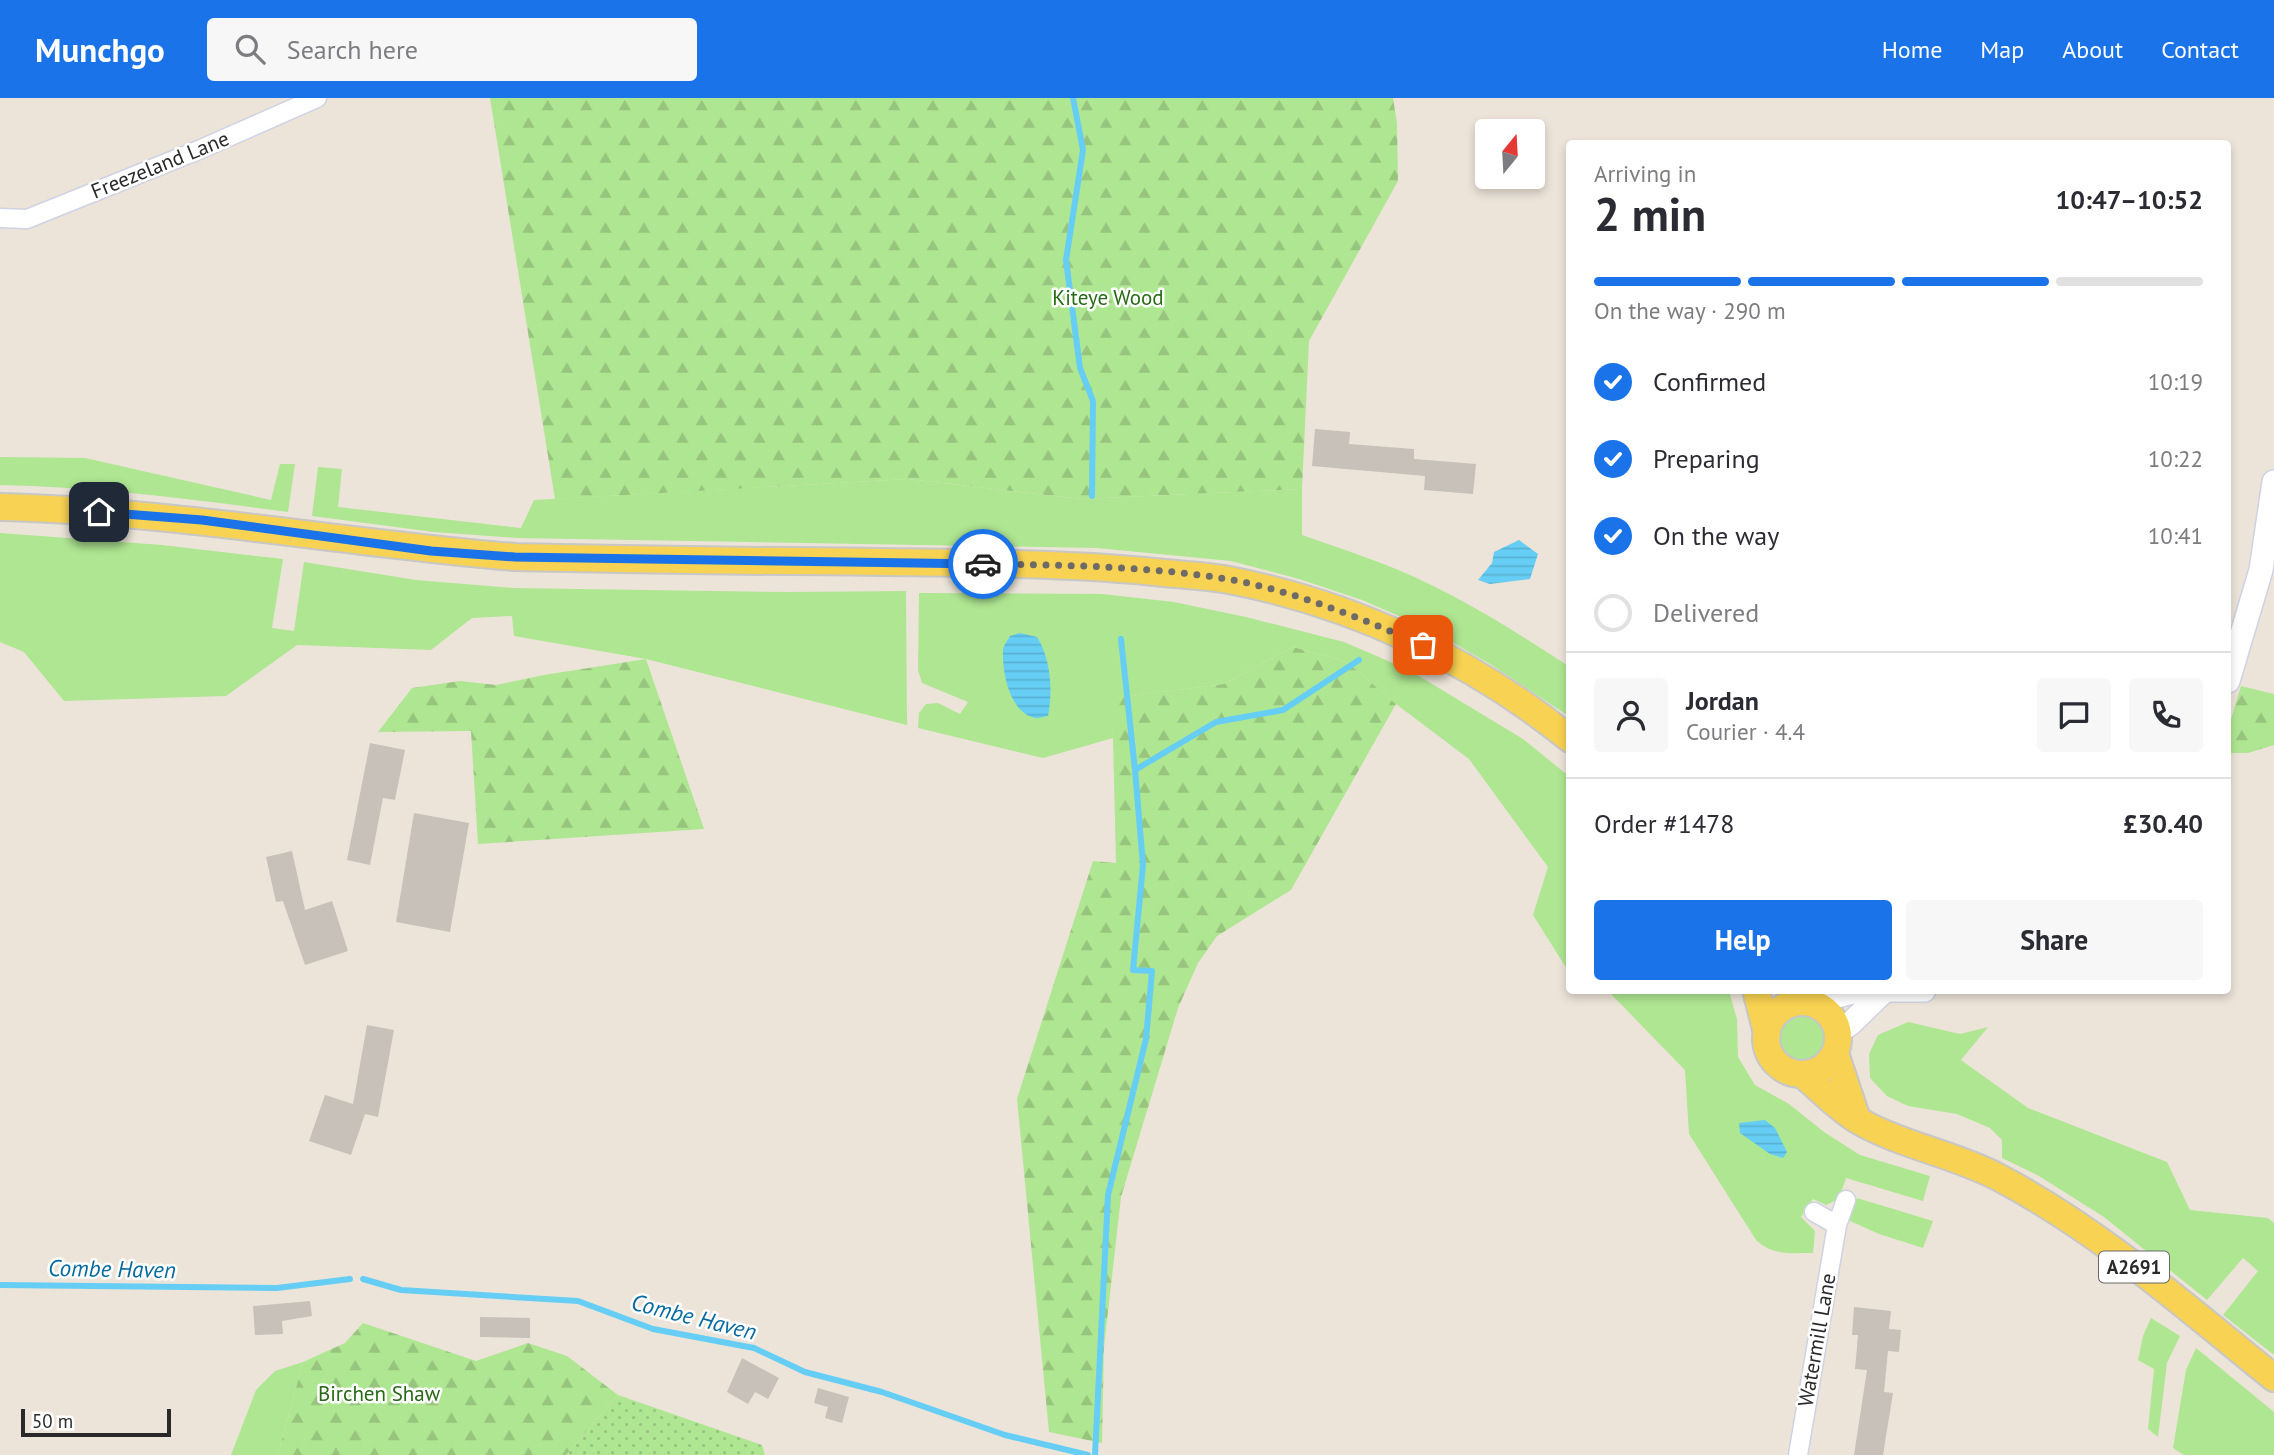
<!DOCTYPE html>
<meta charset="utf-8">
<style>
:root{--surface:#fff;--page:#f7f7f7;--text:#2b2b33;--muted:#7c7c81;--line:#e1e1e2;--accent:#1a73e8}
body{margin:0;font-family:"PT Sans",sans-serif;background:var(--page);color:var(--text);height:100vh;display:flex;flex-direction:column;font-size:26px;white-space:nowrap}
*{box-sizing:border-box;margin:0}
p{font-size:23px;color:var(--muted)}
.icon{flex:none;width:38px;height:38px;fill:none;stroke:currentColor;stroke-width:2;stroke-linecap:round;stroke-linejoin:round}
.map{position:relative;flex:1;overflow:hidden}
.drawer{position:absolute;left:1566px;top:42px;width:665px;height:854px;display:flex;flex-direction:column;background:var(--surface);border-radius:7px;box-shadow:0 4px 10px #0003}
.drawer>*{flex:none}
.needle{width:46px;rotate:18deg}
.fabs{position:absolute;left:1475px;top:21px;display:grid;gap:14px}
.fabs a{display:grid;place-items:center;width:70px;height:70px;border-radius:7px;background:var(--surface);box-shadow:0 4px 10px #0003;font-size:35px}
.scale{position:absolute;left:21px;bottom:18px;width:150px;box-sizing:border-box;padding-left:7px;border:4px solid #292929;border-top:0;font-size:19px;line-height:24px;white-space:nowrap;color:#292929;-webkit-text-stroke:5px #fff;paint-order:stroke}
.pin{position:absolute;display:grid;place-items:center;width:60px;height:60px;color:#fff;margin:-30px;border-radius:14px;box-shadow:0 4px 10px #0006}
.courier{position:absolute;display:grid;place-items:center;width:70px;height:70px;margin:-35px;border:5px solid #1a73e8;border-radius:50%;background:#fff;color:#222;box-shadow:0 2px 9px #0007}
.summary em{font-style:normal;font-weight:700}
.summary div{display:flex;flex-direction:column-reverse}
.summary{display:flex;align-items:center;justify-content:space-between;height:119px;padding:0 28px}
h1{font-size:46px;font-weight:700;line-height:52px}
.bar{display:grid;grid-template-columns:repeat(4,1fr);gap:10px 7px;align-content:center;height:84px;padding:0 28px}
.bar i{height:9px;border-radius:5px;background:var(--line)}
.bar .current{background:var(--accent)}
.bar p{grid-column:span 4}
.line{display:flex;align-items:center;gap:18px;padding:0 28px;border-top:2px solid var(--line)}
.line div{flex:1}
.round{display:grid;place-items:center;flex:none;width:74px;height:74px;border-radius:7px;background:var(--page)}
ol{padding:0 28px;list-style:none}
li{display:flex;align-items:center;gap:21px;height:77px}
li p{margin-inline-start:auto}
li .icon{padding:7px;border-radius:50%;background:var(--accent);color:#fff;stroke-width:4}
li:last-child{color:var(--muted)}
li i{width:38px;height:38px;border:4px solid var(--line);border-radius:50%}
.action{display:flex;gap:14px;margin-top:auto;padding:14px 28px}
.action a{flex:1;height:80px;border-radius:7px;background:var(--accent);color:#fff;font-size:28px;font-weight:700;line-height:80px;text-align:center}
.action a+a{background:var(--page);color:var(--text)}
header{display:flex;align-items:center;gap:42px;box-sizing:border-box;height:98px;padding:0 35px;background:var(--accent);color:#fff}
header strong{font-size:33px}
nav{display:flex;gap:38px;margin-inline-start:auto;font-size:24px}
.search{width:490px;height:63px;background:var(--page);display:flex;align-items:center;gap:18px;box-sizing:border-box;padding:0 24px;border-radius:7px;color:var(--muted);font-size:26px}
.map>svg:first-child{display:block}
.grass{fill:#afe692}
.forest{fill:url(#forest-firs)}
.garden{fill:url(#garden-dots)}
.water{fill:url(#water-rules)}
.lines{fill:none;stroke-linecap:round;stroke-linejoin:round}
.stream{stroke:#66cef5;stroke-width:6}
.building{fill:#c7c1b9}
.street-casing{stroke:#cfd2e3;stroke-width:21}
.secondary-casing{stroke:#cfd2e3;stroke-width:26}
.primary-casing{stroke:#c7c7c7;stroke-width:30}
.street{stroke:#fff;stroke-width:18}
.secondary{stroke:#fff;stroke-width:23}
.primary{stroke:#f8d252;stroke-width:26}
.done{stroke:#6d6a67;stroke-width:7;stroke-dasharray:0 12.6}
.route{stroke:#1a73e8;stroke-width:9}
.labels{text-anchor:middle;stroke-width:5;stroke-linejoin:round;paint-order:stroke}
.shield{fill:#fff;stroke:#696969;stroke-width:2}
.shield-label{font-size:19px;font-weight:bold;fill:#292929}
.street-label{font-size:21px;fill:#292929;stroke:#fff}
.park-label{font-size:21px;fill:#276915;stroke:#fff}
.water-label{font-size:23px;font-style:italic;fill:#066aa0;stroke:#fff}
</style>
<header>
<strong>Munchgo</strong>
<div class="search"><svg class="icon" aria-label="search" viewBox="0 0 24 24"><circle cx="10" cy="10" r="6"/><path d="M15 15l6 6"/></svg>Search here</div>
<nav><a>Home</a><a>Map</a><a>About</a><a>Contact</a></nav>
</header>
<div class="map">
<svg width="2274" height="1357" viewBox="0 0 2274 1357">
<defs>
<pattern id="forest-firs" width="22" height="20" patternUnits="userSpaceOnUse" patternTransform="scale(1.75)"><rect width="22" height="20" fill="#afe692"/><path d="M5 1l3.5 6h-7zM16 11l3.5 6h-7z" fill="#97c57e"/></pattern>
<pattern id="garden-dots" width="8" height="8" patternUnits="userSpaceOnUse" patternTransform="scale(1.75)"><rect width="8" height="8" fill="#afe692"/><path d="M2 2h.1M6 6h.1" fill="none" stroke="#97c57e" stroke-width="1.8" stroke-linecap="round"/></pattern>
<pattern id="water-rules" width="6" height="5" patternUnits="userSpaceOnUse" patternTransform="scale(1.75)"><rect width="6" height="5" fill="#66cef5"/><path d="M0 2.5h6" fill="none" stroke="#58b1d2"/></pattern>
</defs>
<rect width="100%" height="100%" fill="#ece4d9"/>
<!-- grass -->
<path class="grass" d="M0,359L85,360L271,402L280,366H295L288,414C192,401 96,389 0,387Z
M318,369L342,371L338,409L521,430L534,402L908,381L1081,401L1302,391V437C1344,452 1387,465 1427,485C1477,509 1524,539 1570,569V619L1490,566L1429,531L1362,502L1299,481L1231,463L1097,450L517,440L434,434L312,418Z
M0,435L162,447L283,461L272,530L294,533L304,464L416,482L513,490L787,494L906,493L907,627L646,561L514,538L512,518L472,520L431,552L297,547L226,598L64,603L24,554L0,544Z
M919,495L1102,496L1174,504L1246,519L1344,544L1409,572L1523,641L1570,679V876L1533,817L1548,769L1469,661L1396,606L1347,564L1293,549L1224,586L1116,600L1113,640L1043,660L918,630L919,615L926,606L938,605L960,616L968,604L922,585L918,572Z
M1608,893H1729L1737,921L1738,959L1755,987L1789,1006L1824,1034L1860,1057L1930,1078L1923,1103L1846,1080L1839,1101L1826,1107L1813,1101L1801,1119L1815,1133L1813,1155C1791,1155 1773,1158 1756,1142L1689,1036L1685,972Z
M1775 940a27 27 0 1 1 54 0a27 27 0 1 1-54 0Z
M1908,924L1960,936L1988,929L1961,962L2028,1010L2167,1064L2190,1112L2268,1120L2274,1125V1257L2223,1217L2258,1173L2243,1160L2207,1202L2104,1119L2039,1078L2002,1060V1042L1990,1030L1957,1016L1908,1008L1887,998L1870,980L1869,956L1878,937Z
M1857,1100L1933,1123L1923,1150L1879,1136L1848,1122Z
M2151,1220L2180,1238L2167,1265L2158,1339L2148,1331L2154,1271L2138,1262L2143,1238Z
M2196,1250L2274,1314V1357H2184L2173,1350L2186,1272Z
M303,1264L278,1357H231L256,1292L275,1273Z"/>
<!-- forest -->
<path class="forest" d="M490,0H1393L1397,25L1398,83L1309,243L1302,391L1081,401L908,381L555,401Z
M1293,549L1347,564L1396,606L1291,792L1217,838L1198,865L1178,910L1121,1099L1104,1249L1102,1345L1049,1334L1017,1001L1093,763L1116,765L1113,640L1115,600L1224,586Z
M646,561L704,731L478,746L471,633L378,634L412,590L460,583L496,587L544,577Z
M2241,588L2274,596V647L2248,655H2228V631Z
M363,1225L476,1263L528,1245L567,1258L618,1297L566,1357H278L303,1264L345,1245Z"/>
<!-- garden -->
<path class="garden" d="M618,1297L762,1347L765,1357H566Z"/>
<!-- water -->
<path class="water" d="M1519,442L1538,456L1530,481L1490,486L1478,482L1492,465L1494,454Z
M1020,535L1037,539C1051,561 1053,593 1048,618C1045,618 1041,620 1037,620C1010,617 1002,575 1003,553C1003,548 1007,543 1010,538Z
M1765,1022L1775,1030L1787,1054L1783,1060L1770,1056L1740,1035L1739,1025Z"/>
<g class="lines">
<!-- stream -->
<path class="stream" d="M1073,0L1083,52L1066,162L1080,270L1093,303L1092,398
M1121,541L1135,672
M363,1181L401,1192L578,1203L653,1231L754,1250L805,1274L882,1294L1005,1337L1088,1357
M0,1187L277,1190L350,1181
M1095,1357L1108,1097L1146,941L1152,873L1133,872L1143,767L1135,672L1216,624L1283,612L1359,562"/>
</g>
<!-- building -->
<path class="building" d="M1315,331L1350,334L1349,346L1414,351V361L1476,366L1473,396L1424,392L1425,378L1312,368Z
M370,645L405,652L395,702L383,700L370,767L347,762Z
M414,715L469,725L450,834L396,824Z
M292,753L305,812L332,803L348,853L305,867L283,803L276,804L266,759Z
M367,927L394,932L378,1019L365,1016L351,1057L309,1043L325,997L353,1006Z
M310,1203L312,1218L282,1223L283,1236L255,1237L253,1208Z
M1854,1209L1891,1213L1889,1231L1901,1232L1899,1254L1888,1253L1884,1294L1893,1295L1883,1357H1854L1867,1272L1855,1271L1858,1237H1852Z
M480,1219L530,1220V1240L480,1239Z
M742,1260L779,1280L768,1301L755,1294L748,1306L727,1294Z
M818,1290L849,1299L842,1325L825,1320L828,1309L814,1305Z"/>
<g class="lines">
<defs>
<path id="street" d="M0,120L27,121L201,51L317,0
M1814,1114L1837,1127
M1798,1357L1837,1127L1846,1102"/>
<path id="secondary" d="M2228,583L2261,472L2274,384
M1877,892H1924
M1810,905L1860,892
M1838,934L1850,926L1884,893"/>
<path id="primary" d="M0,409C173,413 343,445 515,459C638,462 761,463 883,464C977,465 1071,465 1164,475C1185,477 1208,478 1229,482C1353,506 1471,561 1570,641
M1756,892L1767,935
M1766 940a36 36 0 1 1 72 0a36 36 0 1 1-72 0Z
M1835,955L1857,1021
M1802,976C1820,991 1839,1011 1859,1023C1903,1048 1954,1056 1998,1079C2099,1132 2186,1209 2274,1280"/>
</defs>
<!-- street casing -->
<use href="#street" class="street-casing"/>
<!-- secondary casing -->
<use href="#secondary" class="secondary-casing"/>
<!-- primary casing -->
<use href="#primary" class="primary-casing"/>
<!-- street -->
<use href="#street" class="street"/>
<!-- secondary -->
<use href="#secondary" class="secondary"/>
<!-- primary -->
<use href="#primary" class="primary"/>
</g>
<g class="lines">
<!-- done -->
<path class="done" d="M983,466C1064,467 1146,468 1227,481C1295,493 1360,520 1423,547"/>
<!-- route -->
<path class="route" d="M99,414L202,422L431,453L515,459L983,466"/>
</g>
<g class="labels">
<!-- shield labels -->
<rect class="shield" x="2099" y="1153.5" width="70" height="31" rx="5"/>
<g class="shield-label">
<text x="2134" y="1176">A2691</text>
</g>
<!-- street labels -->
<g class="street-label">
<text transform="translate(160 67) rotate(-22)" y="7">Freezeland Lane</text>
<text transform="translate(1817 1242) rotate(-80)" y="7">Watermill Lane</text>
</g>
<!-- park labels -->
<g class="park-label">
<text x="1108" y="207">Kiteye Wood</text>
<text x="379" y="1303">Birchen Shaw</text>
</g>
<!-- water labels -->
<g class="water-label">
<text transform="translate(112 1171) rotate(1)" y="8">Combe Haven</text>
<text transform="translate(694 1219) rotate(14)" y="8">Combe Haven</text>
</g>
</g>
</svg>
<div class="fabs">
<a><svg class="needle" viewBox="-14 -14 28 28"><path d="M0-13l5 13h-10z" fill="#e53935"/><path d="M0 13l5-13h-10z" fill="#7c7c81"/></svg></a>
</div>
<div class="scale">50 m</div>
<div class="pin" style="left:1423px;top:547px;background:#ea580c"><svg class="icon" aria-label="bag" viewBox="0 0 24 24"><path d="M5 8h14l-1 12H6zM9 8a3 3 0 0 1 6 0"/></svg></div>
<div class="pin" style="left:99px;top:414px;background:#1f2937"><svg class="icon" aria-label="home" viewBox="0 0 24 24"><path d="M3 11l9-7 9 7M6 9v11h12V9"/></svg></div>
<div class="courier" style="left:983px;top:466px"><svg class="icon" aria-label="car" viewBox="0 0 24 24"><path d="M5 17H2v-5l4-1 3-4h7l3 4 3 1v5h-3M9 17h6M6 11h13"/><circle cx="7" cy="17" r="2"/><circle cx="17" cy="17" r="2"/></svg></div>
<section class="drawer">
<div class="summary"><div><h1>2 min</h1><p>Arriving in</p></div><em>10:47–10:52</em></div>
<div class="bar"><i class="current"></i><i class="current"></i><i class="current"></i><i></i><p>On the way · 290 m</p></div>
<ol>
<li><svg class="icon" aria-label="check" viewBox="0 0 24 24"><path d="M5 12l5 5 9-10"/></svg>Confirmed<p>10:19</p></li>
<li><svg class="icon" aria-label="check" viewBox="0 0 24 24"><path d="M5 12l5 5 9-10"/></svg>Preparing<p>10:22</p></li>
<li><svg class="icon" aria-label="check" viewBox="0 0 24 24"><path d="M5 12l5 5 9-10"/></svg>On the way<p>10:41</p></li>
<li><i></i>Delivered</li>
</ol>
<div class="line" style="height:126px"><a class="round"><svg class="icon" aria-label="person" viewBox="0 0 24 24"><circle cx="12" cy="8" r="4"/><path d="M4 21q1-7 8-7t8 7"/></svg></a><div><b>Jordan</b><p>Courier · 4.4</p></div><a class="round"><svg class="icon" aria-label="chat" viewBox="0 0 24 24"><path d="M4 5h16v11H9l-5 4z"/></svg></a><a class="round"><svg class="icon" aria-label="phone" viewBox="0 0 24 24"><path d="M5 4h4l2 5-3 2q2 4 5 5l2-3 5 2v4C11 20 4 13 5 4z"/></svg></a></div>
<div class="line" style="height:91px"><div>Order #1478</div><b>£30.40</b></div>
<div class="action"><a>Help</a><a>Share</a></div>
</section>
</div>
